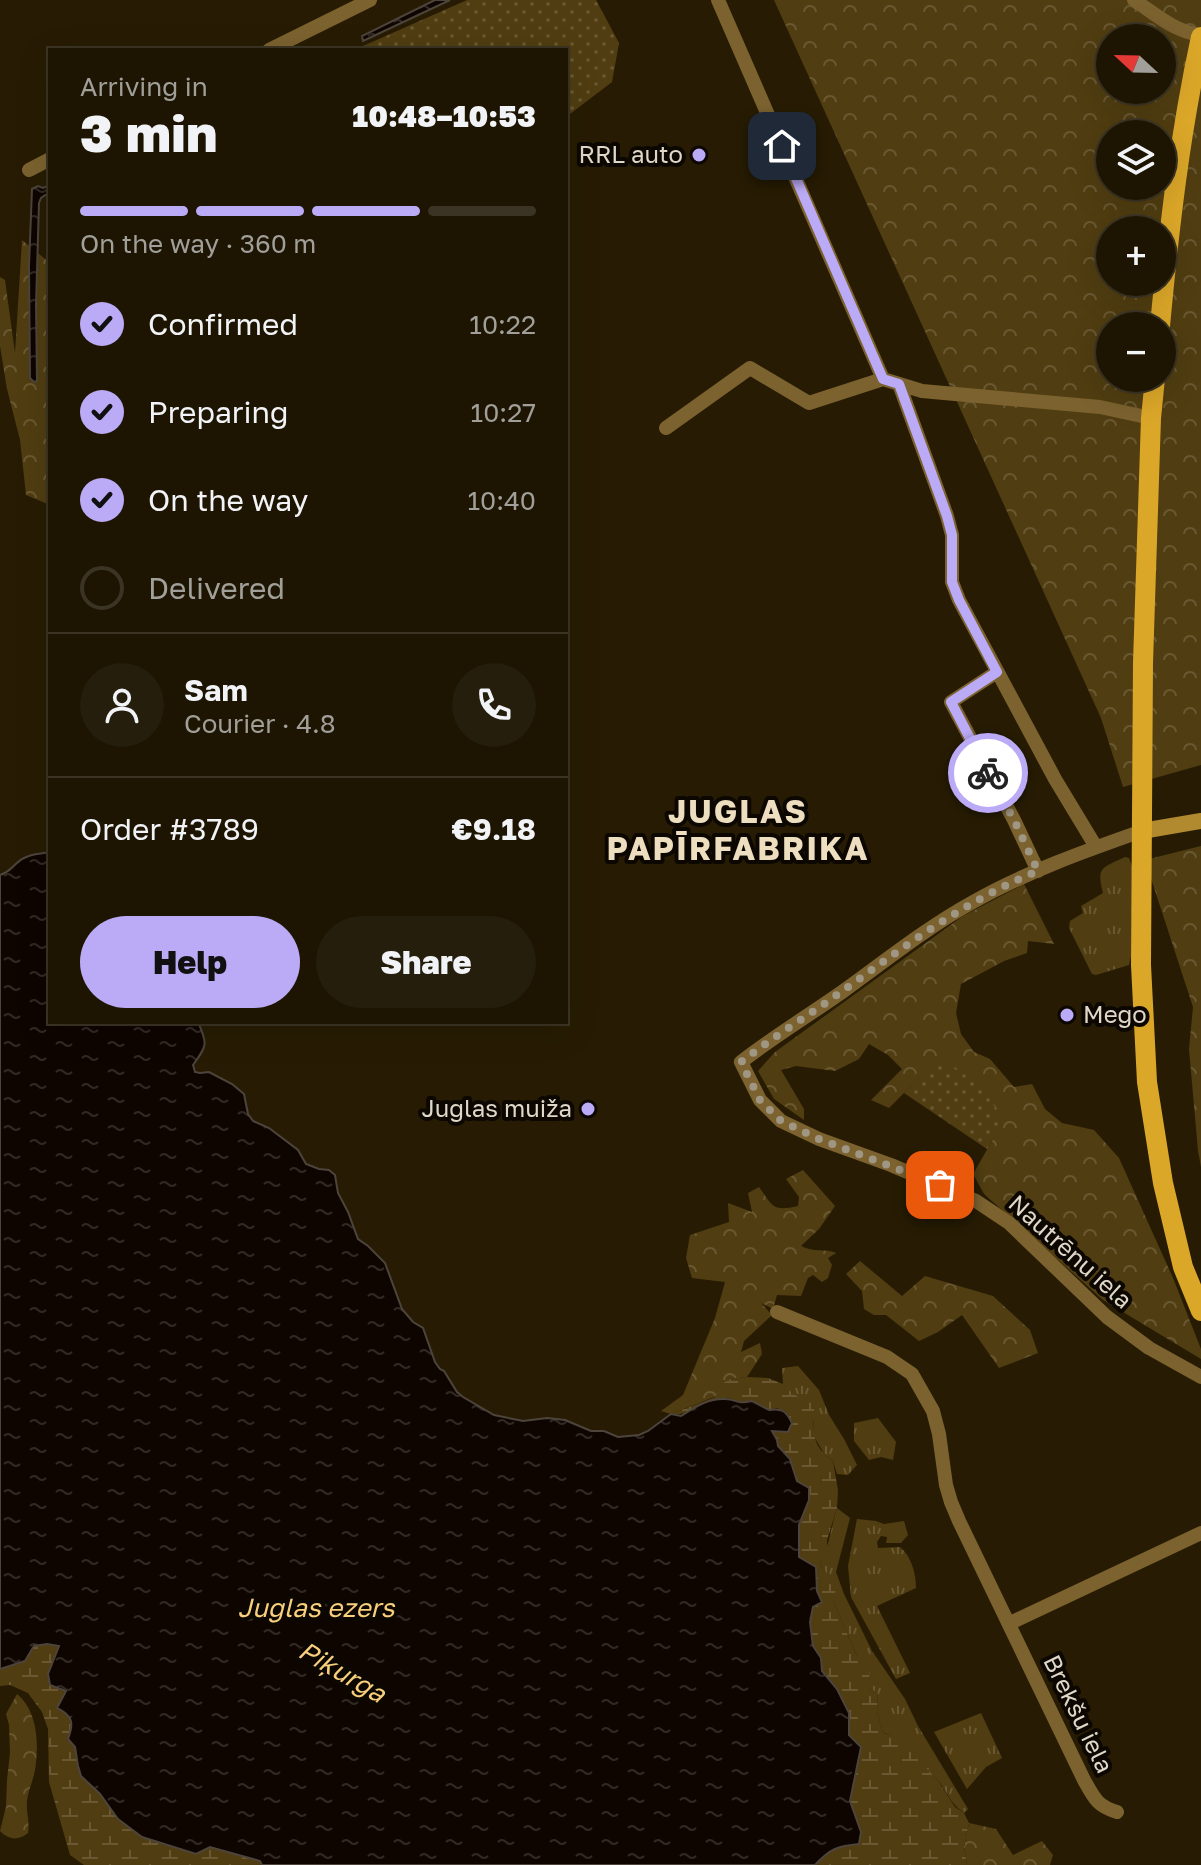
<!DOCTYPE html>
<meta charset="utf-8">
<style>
:root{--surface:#1d1502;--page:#251e0c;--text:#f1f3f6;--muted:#a09f99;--line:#3b3424;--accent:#bbaaf6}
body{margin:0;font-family:"Golos Text",sans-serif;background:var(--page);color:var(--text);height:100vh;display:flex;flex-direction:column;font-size:30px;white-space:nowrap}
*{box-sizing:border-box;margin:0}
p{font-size:26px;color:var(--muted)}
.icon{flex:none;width:44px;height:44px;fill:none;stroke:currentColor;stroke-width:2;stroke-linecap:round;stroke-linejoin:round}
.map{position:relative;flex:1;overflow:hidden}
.sheet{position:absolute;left:48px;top:48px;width:520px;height:976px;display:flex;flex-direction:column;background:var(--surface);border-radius:0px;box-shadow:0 8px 32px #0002,0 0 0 2px var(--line)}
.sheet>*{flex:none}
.needle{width:52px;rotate:292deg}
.buttons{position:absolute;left:1096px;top:24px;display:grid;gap:16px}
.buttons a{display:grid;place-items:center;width:80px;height:80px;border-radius:50%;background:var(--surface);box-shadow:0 8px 32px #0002,0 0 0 2px var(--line);font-size:40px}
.pin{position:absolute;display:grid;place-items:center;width:68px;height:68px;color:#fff;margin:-34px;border-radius:16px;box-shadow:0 4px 12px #0006}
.courier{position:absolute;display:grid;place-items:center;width:80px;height:80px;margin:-40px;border:6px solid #bbaaf6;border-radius:50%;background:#fff;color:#222;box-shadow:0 2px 10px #0007}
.head em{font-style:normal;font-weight:800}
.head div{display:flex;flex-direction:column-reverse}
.head{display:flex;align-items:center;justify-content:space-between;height:136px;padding:0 32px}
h1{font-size:52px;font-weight:800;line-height:60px}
.bar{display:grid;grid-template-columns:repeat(4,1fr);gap:12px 8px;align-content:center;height:96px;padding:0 32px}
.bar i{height:10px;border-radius:6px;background:var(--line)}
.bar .active{background:var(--accent)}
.bar p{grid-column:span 4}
.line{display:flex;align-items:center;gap:20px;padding:0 32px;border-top:2px solid var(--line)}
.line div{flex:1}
.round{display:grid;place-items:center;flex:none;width:84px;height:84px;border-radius:42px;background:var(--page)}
ol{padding:0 32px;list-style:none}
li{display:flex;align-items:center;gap:24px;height:88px}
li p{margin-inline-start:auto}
li .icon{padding:8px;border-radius:50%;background:var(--accent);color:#111;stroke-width:4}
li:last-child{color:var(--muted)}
li i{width:44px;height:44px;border:4px solid var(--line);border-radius:50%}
.cta{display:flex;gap:16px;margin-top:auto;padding:16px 32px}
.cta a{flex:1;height:92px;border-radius:48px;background:var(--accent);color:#111;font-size:32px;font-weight:800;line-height:92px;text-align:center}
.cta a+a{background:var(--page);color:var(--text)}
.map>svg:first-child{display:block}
.grass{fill:url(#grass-tufts)}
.forest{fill:url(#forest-crowns);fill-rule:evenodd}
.wetland{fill:url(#wetland-marsh)}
.garden{fill:url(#garden-dots)}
.water{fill:url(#water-ripples);stroke:#4d443c;stroke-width:2}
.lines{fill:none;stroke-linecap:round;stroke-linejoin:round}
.minor{stroke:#7b622f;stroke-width:14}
.secondary{stroke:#b1892f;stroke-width:16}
.primary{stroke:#dba729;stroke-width:20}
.done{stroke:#9f9683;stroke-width:8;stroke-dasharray:0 14.4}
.route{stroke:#bbaaf6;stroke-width:10}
.poi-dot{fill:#bbaaf6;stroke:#0c0701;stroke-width:3}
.labels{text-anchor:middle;stroke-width:8;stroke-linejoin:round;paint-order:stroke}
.poi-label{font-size:24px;fill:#dfd7c8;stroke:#0c0701;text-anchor:end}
.street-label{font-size:24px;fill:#dfd7c8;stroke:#0c0701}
.water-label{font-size:26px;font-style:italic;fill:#f8cf7c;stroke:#0c0701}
.district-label{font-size:32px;font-weight:bold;letter-spacing:2px;fill:#eddec0;stroke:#0c0701}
</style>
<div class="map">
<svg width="1201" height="1865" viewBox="0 0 1201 1865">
<defs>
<pattern id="grass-tufts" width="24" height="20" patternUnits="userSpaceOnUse" patternTransform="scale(2)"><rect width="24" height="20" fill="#503d11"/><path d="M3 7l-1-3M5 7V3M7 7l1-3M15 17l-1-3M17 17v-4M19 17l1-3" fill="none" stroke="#695832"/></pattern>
<pattern id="forest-crowns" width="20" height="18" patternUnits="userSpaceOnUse" patternTransform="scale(2)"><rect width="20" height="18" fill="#503d11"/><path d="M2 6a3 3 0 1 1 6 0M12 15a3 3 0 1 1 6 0" fill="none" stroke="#695832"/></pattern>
<pattern id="wetland-marsh" width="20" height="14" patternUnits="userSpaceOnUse" patternTransform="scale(2)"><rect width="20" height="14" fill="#503d11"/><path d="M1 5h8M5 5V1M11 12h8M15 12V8" fill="none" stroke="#695832"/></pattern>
<pattern id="garden-dots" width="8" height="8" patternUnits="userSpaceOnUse" patternTransform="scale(2)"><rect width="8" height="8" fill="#503d11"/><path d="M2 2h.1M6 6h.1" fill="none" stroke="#695832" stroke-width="1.8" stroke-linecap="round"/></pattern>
<pattern id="water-ripples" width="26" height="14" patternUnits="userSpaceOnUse" patternTransform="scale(2)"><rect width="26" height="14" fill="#0e0500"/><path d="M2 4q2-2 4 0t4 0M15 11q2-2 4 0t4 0" fill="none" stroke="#312924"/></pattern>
</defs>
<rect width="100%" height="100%" fill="#271c03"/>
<!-- grass -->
<path class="grass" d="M1125,857L1129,858L1133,868L1131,956L1129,965L1096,975L1092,974L1069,928L1070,921L1083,913L1081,906L1103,893C1096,867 1102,868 1125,857Z
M798,1366L819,1390L829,1415L844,1439L857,1465L848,1475L837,1474L833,1461L825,1455L813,1435L814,1422L783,1384L782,1368Z
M878,1418L896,1442L893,1460L881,1457L869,1460L854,1441V1423Z
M837,1508L850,1518L836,1572L844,1594L872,1651L905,1699L918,1726L968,1809L964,1813C952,1805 948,1794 940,1783C935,1776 928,1771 922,1765C911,1751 901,1737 883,1733L877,1711L878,1694L870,1688V1675L857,1656L833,1601L827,1574L820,1564C829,1547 831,1527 837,1508Z
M857,1519L876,1521L884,1524L904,1521L908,1535L901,1543H886L887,1537L881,1536L877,1542L878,1548L900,1547C911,1556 916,1573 916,1588L877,1606L910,1673L896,1679L851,1597L848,1566Z
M981,1713L1002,1758L986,1767L967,1789L934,1732Z"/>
<!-- forest -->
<path class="forest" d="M774,0H1201V765L1123,787L1101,718ZM1110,38H1162V90H1110ZM1110,134H1162V186H1110ZM1110,230H1162V282H1110ZM1110,326H1162V378H1110Z
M22,240L50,263V505L26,495L20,440L7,389L0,346V277L5,280L15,353Z
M1201,846V1167L1198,1151L1189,1049L1193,1007L1145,860Z
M1024,884L1054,944L1028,941L1027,953L1004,961L961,984L956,1013L961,1034L974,1052L990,1059L1014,1087L1032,1084L1045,1109L1062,1123L1094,1130L1119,1158L1173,1278L1201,1349V1359L1103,1300L984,1194L973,1174L1004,1120L938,1059L889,1108L871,1100L902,1069L888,1055L869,1044L859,1059L835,1071L796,1066L781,1070L804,1109V1120L774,1099L758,1071L775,1052L963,916Z
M803,1170L835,1206L819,1229L801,1246C814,1253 824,1248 836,1253L828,1258L832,1265L828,1278L822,1282L813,1275L808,1278L801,1296L777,1295L773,1309L761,1303L772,1315L744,1341L741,1352L760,1343L762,1354L747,1377L731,1379L719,1395L671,1414L661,1411L683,1395L715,1318L725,1282L692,1278L686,1258L690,1235L729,1222L728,1203L752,1212L748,1193L759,1187C773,1206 772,1212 798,1206L799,1197L786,1179Z
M860,1261L902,1296L925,1276L993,1296L1030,1330L1038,1353L999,1368L962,1315L938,1332L919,1341L886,1315H874L864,1309L862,1291L846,1274Z
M17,1694C38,1711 39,1745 35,1770C33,1781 28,1791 27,1801C26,1812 30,1822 28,1833C18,1841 9,1840 0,1831L6,1807L7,1780L10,1753L9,1725L6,1714Z
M969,1823L996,1829L1013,1855L1042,1841L1053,1855L1050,1865H967L964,1847Z"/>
<!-- wetland -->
<path class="wetland" d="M747,1377L768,1378L783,1384L793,1394L814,1405C814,1430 809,1444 833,1461L838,1490L837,1508L827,1540V1550L820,1564L827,1574L838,1581L833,1601L857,1656C871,1662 870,1674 870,1688L878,1694L877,1711L883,1733L903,1739L923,1765L937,1779L955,1807L964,1813L969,1823L964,1847L967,1865H815L827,1853L861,1832L850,1801L859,1760L848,1735L849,1713L837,1689L822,1671L821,1658L813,1646L810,1622L813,1607L822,1601L817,1591L816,1567L799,1558V1525L809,1500L797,1481L790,1459L778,1446L777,1439L771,1430L786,1412L777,1408L769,1410L752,1401C734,1405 739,1399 727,1398C711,1398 686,1418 671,1414L718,1396L719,1385L731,1379Z
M46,1644L59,1646L66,1691V1712L71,1719L78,1766L81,1776L100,1794L118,1819L142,1837L196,1854L210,1847L260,1861L262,1865H84L70,1855L49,1782L48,1729L42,1712L28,1693L10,1685L0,1686V1669L25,1661L33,1646Z"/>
<!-- garden -->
<path class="garden" d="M467,0H596L619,43L612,82L566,117V50H354Z
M940,1056L979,1085L1005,1120L987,1149L904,1093Z"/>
<!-- water -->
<path class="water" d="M435,0H450L363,41L362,36Z
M50,185V192L41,198L39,203L36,305L37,381L34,382L30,378L29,266L32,189L38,186L43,188Z
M50,852V1022H198C208,1044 207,1046 193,1065L195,1072L200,1073L209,1072L232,1084L244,1094L248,1114L253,1121L269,1128L298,1150L306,1164L319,1169L329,1170L335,1175L338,1193L348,1212L358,1239L368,1246L385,1263L402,1309L413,1322L423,1328L435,1362L440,1369L444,1371L457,1392L463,1397L494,1415L523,1421L547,1418L565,1420L591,1431H604L618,1437L639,1435L648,1431L671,1414L681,1416C694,1408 708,1398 725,1399C738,1399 735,1405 752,1401L769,1410C782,1408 786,1411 792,1423L788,1432L772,1431L777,1440L778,1446L790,1459L797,1481L809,1488V1500L799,1525V1557L816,1567L817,1591L822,1602L813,1607L810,1622L813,1646L821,1658L822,1671L837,1689L849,1713V1735L861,1747L850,1801L861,1832L859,1844C837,1846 830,1849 815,1865H262L260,1861L210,1847L196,1854L142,1837L118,1819L100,1794L81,1776L78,1766L75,1747L68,1739C74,1723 73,1716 57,1708L66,1691L50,1685L48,1674L59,1646L47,1644L34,1646L25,1661L0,1669V875C9,872 10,869 17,863C26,854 38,854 50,852Z"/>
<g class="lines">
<!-- minor -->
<path class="minor" d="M718,0L883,379
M1134,0C1155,14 1175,32 1201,35
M269,50L370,0
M29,170L50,159
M899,384L947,516L952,535V582L959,600L1055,779L1096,847
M666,428L750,368L809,403L883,379L922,391L1100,407L1151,418
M997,672L951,702L1014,820L1038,871
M1142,831C1085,851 1026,872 973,902C926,928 885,961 842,992C808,1016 773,1037 741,1062L760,1100L781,1121L819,1139L891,1165L976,1201L1009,1223L1107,1317L1149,1348L1201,1377
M777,1312L887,1357L912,1374L933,1411L939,1434L946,1485L951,1502L959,1521L1084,1780C1094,1798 1097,1806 1117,1812
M1010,1623L1201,1533"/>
<!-- secondary -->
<path class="secondary" d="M1142,831L1201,821"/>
<!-- primary -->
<path class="primary" d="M1160,326C1169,229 1180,133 1201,37
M1155,378L1151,418L1143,663L1141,965L1147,1082L1163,1183L1183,1267L1201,1311"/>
</g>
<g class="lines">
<!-- done -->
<path class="done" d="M940,1185L819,1139L781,1121L760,1100L741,1062C773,1037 808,1016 841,992C905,946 965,901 1038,871L1014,820L988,773"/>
<!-- route -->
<path class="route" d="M782,146L883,379L899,384L947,516L952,535V582L959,600L997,672L951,702L988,773"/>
</g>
<!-- markers -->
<g class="poi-dot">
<circle cx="699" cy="155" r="8"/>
<circle cx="1067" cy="1015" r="8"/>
<circle cx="588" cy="1109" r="8"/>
</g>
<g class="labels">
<!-- poi labels -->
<g class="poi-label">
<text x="683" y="163">RRL auto</text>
<text x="1083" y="1023" text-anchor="start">Mego</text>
<text x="572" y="1117">Juglas muiža</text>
</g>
<!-- street labels -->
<g class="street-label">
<text transform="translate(1070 1252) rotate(42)" y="8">Nautrēnu iela</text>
<text transform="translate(1078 1714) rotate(64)" y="8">Brekšu iela</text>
</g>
<!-- water labels -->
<g class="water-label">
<text x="316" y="1617">Juglas ezers</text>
<text transform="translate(342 1672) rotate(30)" y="9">Piķurga</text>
</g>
<!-- district labels -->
<g class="district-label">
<text x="738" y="823">JUGLAS<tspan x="738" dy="37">PAPĪRFABRIKA</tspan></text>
</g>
</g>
</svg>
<div class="buttons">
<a><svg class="needle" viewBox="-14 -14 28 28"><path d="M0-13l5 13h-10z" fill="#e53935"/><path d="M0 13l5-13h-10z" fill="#a09f99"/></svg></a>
<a><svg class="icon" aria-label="layers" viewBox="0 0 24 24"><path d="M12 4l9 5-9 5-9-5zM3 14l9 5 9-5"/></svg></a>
<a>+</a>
<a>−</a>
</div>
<div class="pin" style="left:940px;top:1185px;background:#ea580c"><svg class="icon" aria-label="bag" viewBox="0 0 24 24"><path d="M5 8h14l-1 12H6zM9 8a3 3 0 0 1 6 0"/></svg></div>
<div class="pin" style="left:782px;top:146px;background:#1f2937"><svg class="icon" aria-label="home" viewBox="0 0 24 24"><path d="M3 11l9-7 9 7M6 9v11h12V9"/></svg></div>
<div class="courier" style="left:988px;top:773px"><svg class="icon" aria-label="bike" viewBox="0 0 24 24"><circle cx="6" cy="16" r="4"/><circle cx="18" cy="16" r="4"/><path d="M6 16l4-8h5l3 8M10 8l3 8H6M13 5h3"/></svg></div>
<section class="sheet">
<div class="head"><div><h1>3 min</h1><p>Arriving in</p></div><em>10:48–10:53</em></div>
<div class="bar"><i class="active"></i><i class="active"></i><i class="active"></i><i></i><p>On the way · 360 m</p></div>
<ol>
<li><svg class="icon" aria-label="check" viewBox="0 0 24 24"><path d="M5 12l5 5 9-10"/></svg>Confirmed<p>10:22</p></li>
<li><svg class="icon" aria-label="check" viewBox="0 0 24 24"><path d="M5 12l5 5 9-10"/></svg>Preparing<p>10:27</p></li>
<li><svg class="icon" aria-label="check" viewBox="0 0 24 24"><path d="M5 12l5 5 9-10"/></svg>On the way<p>10:40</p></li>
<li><i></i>Delivered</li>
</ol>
<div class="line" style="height:144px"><a class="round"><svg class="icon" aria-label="person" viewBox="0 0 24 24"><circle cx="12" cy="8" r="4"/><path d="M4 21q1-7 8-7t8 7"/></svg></a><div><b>Sam</b><p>Courier · 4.8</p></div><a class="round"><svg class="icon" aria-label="phone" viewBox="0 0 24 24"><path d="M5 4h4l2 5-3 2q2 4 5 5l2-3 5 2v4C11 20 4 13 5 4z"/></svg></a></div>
<div class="line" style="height:104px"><div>Order #3789</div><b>€9.18</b></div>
<div class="cta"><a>Help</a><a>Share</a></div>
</section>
</div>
